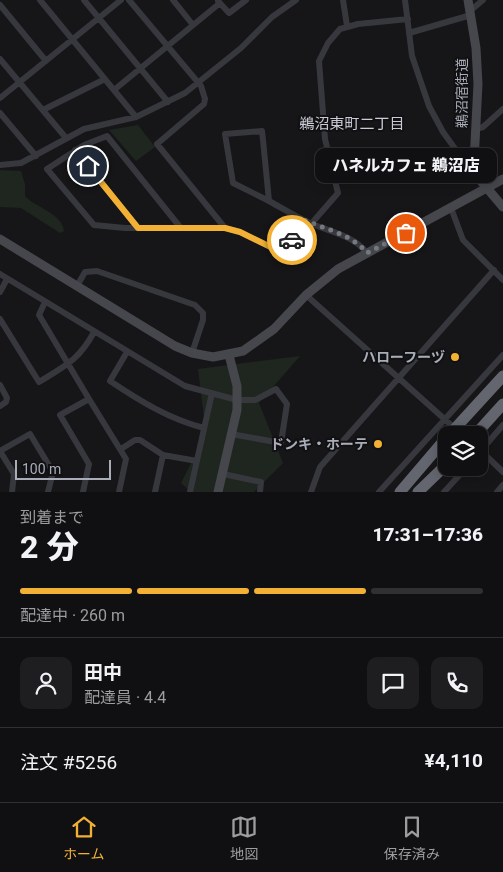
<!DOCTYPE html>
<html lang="ja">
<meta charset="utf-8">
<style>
:root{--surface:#101012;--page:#1e1e20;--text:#f1f3f6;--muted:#9c9d9f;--line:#303032;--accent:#f2b134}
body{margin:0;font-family:Roboto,"Noto Sans JP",sans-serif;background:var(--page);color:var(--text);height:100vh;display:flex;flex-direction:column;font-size:19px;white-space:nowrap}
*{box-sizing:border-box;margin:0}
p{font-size:16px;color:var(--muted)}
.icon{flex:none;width:28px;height:28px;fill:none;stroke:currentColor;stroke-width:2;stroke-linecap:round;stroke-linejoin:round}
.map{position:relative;height:492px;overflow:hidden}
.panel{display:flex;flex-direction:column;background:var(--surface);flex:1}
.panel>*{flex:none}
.fabs{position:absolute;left:438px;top:426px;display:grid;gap:10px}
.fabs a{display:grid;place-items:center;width:50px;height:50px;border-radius:10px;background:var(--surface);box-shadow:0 2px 12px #0003,0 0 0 1px var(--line);font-size:25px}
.scale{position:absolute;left:15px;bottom:12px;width:96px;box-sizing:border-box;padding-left:5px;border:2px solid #a8adb8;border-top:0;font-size:14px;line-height:18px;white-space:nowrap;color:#a8adb8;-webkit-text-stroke:4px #111113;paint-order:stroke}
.pin{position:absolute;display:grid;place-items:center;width:42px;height:42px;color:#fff;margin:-21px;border:2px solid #fff;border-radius:50%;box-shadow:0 1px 5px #0007}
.courier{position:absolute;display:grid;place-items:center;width:50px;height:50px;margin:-25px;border:4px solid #f2b134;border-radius:50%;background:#fff;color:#222;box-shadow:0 1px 6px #0007}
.bubble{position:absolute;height:35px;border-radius:10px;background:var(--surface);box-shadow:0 2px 12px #0003,0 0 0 1px var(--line);font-size:16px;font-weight:800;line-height:35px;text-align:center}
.overview em{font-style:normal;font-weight:800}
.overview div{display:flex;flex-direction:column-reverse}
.overview{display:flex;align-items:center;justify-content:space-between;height:85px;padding:0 20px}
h1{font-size:32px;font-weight:800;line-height:38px}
.bar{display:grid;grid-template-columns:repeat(4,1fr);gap:8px 5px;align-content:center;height:60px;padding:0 20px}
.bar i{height:6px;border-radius:4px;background:var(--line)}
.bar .on{background:var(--accent)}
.bar p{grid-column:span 4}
.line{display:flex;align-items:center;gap:12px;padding:0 20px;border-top:1px solid var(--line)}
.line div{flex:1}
.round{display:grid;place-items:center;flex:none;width:52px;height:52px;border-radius:10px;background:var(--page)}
.tab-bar{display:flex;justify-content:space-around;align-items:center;height:70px;border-top:1px solid var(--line);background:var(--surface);font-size:14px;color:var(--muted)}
.tab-bar a{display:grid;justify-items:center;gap:2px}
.tab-bar .on{color:var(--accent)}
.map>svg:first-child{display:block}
.green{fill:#1e261f}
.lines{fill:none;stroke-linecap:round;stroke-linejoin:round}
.street{stroke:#37383d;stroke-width:6}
.secondary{stroke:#45474d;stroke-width:9}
.highway{stroke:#63666e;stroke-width:11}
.done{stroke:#757880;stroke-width:5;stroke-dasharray:0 9}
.route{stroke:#f2b134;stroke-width:6}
.poi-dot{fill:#f2b134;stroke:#111113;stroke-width:2}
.labels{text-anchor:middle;stroke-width:4;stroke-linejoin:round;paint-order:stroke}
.street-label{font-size:14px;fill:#a8adb8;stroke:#111113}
.poi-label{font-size:14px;font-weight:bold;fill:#a8adb8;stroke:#111113;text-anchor:end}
.neighbourhood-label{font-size:15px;fill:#c9ccd4;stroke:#111113}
</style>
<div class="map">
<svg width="503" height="492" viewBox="0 0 503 492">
<rect width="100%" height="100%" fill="#161618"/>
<!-- green -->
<path class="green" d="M138,125L155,147L136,161L109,130Z
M0,170L21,171L25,184V196C36,208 62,213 64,231L60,233L21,208L0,207Z
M300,356L259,403L283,463L254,492H191L181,483L206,434L198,369Z"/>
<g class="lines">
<!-- street -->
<path class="street" d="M40,0L136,117
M84,0L168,102
M129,0L201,86L205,99L204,104L157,144L225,228
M173,0L193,25
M343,0L347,26
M405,0L412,56L429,106L443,132L464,161L476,169
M218,1L229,13L246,0
M0,5L46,61
M470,11L483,0
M409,33L471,15
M0,59L66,138
M114,90L220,3
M0,98L121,0
M43,110L105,79
M0,113L36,156
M476,129L483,127L503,109
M262,131L263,140L269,201L233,183L225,134Z
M75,150L138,228
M0,165L21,163L84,129L136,117L185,93L241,48L272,17L296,0
M269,201C282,208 296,217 310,223C330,232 353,235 367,253
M451,208L463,240L503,280
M311,224L338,193L325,139L319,61L328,43L340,29L358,24L408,19
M180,227L107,136L84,145L47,169L94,225L125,228H225L240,232L285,254L302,219
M0,274L185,386L237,400H255L276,389L287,404L281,443L231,434
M77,286L85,272L97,271L195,305L203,313V320L192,353
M0,292L7,279
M306,295L450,424
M45,302L39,315L89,399
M0,319L39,382C65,366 79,360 94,332
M127,352L110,381C140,401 169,419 204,428
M0,385L7,398L6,402L0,406
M121,449L135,440H140L163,455L197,461
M479,449L503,472
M479,453L503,425
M223,474L261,482L260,492
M12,492L14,474L0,451L30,434L53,472L48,492
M83,492L89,464L60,415L89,399L126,459L119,492
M155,492L163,455
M190,492L212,393
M311,492L320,467L494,270
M379,492L503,355
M444,492L466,468
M497,492L503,485"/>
<!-- secondary -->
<path class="secondary" d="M468,0L476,48L478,84L474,162L481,181L503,207
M0,239L175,346L192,353L213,357L243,351L274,329L306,295L338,269L503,179
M218,492L237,410V386L229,355"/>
<!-- highway -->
<path class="highway" d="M449,435L503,376
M475,435L503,404
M400,492L446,438
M418,492L446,465"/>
</g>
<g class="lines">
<!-- done -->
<path class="done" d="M292,240L302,219C324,229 352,234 367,253L406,233"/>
<!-- route -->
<path class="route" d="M88,166L138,228H225L240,232L285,254L292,240"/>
</g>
<!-- markers -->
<g class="poi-dot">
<circle cx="455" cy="357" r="5"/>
<circle cx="378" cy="444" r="5"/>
</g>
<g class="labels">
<!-- street labels -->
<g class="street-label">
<text transform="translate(462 93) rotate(-90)" y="5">鵜沼宿街道</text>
</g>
<!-- poi labels -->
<g class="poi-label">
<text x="445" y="362">ハローフーヅ</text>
<text x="368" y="449">ドンキ・ホーテ</text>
</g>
<!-- neighbourhood labels -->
<g class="neighbourhood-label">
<text x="352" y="129">鵜沼東町二丁目</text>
</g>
</g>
</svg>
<div class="fabs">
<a><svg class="icon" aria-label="layers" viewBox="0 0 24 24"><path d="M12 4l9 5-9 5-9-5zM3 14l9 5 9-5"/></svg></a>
</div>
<div class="scale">100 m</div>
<div class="pin" style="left:406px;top:233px;background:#ea580c"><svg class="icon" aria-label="bag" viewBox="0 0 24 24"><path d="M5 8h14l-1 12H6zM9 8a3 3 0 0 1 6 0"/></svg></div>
<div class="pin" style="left:88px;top:166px;background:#1f2937"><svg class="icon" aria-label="home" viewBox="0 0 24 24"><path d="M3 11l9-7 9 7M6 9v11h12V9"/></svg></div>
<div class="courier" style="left:292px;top:240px"><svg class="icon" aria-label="car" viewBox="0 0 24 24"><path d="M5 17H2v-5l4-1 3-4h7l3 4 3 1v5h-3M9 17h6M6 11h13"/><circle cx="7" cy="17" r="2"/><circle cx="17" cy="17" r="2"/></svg></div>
<div class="bubble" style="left:315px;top:148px;width:182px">ハネルカフェ 鵜沼店</div>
</div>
<section class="panel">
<div class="overview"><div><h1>2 分</h1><p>到着まで</p></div><em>17:31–17:36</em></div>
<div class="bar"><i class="on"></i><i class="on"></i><i class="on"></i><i></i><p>配達中 · 260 m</p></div>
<div class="line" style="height:90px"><a class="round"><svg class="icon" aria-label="person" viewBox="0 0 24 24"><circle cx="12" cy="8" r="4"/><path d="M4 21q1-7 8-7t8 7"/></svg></a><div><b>田中</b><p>配達員 · 4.4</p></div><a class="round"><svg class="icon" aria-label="chat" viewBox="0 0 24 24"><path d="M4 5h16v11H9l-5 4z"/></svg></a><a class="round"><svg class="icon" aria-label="phone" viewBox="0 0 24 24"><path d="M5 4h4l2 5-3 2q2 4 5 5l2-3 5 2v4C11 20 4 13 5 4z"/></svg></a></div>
<div class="line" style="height:65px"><div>注文 #5256</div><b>¥4,110</b></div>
</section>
<nav class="tab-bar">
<a class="on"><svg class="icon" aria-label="home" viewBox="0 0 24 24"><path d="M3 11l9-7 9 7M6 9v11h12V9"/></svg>ホーム</a>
<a><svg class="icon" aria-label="map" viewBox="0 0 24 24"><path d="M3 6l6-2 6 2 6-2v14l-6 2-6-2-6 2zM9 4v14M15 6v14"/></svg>地図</a>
<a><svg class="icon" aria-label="saved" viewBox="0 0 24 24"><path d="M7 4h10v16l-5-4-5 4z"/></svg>保存済み</a>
</nav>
